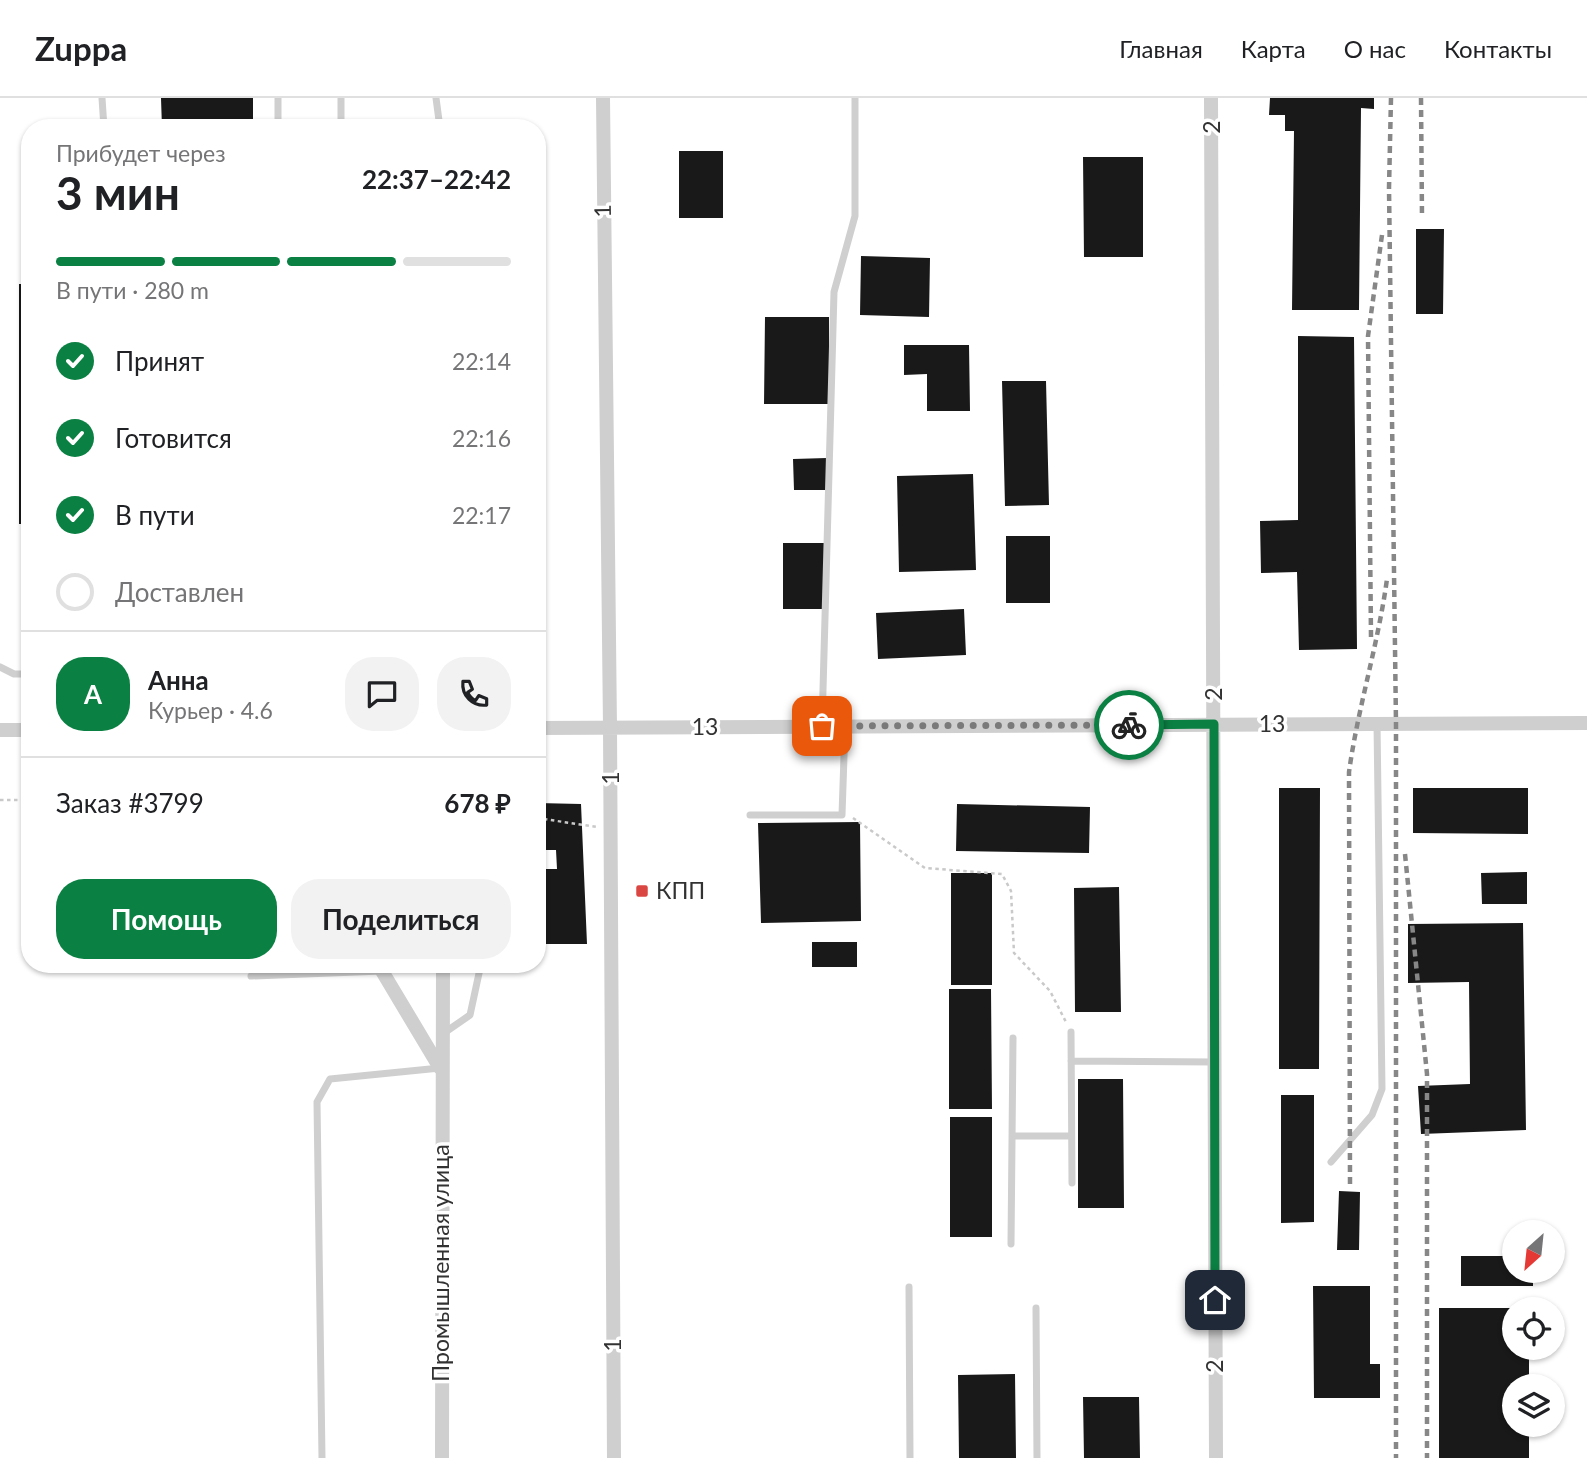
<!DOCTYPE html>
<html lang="ru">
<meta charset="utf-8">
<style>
:root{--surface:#fff;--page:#f2f2f2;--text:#202124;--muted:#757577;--line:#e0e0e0;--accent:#0b8043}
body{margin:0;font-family:Lato,sans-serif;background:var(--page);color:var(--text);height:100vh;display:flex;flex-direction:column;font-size:26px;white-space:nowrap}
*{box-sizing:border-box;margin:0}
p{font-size:23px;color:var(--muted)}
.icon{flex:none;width:38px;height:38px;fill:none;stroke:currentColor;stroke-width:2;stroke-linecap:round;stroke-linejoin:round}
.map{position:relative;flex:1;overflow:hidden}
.details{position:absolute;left:21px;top:21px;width:525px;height:854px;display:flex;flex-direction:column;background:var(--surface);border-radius:28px;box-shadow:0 2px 5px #0004}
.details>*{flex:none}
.needle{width:46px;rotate:207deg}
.controls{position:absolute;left:1502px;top:1122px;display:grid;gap:14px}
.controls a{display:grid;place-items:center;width:63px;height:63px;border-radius:50%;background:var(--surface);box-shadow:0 2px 5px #0004;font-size:35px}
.pin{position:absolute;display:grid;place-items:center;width:60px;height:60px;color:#fff;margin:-30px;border-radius:14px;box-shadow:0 4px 10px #0006}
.courier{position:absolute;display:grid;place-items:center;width:70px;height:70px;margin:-35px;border:5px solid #0b8043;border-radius:50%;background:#fff;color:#222;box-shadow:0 2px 9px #0007}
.head em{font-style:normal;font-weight:700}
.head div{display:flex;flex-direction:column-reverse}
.head{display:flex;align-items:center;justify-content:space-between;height:119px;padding:0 35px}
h1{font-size:46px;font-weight:700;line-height:52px}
.bar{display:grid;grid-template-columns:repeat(4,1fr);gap:10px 7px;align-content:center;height:84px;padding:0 35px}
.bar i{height:9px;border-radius:5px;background:var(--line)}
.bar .current{background:var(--accent)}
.bar p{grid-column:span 4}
.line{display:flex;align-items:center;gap:18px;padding:0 35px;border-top:2px solid var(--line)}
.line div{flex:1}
.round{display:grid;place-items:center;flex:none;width:74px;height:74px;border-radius:28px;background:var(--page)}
ol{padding:0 35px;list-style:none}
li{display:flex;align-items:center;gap:21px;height:77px}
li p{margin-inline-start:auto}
li .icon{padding:7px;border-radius:50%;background:var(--accent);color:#fff;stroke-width:4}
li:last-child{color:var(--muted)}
li i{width:38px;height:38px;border:4px solid var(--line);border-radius:50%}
.cta{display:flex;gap:14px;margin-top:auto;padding:14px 35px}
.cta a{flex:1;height:80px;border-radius:28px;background:var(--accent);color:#fff;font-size:28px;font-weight:700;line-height:80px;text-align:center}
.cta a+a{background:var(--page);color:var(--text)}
header{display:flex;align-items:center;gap:42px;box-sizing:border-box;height:98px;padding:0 35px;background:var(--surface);border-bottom:2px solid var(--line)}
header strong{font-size:33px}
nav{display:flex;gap:38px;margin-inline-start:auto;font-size:24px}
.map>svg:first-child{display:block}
.building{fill:#191919}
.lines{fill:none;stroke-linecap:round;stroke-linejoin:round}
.path{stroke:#c9c9c9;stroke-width:2.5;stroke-dasharray:3.5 3.5;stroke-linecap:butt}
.lane{stroke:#cfcfcf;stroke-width:7}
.street{stroke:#cfcfcf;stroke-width:14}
.rail{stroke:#878787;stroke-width:4.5;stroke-dasharray:7 5;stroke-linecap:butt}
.done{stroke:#7a7a7a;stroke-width:7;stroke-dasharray:0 12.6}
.route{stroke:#0b8043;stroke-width:9}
.poi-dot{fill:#da4642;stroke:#fff;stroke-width:2.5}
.labels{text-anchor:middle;stroke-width:7;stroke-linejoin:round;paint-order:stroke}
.street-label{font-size:23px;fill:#323232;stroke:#fff}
.poi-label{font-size:23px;fill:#323232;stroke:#fff;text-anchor:start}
</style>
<header>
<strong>Zuppa</strong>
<nav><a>Главная</a><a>Карта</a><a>О нас</a><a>Контакты</a></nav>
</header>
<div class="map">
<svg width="1587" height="1360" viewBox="0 0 1587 1360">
<rect width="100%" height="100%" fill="#fff"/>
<!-- building -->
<path class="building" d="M161,0H253V30H162Z
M1270,0H1374V11L1361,10L1359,212H1292L1294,33H1285V17H1269Z
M679,53H723V120H679Z
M1083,59H1143V159H1084Z
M1416,131H1444L1443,216H1416Z
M861,158L930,160L929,219L860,217Z
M19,186H30V426H19Z
M765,219H829V306H764Z
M1298,238L1354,239L1357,551L1299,552L1297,474L1261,475L1260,423L1298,422Z
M904,247H969L970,313H927V276L904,277Z
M1002,283H1046L1049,407L1005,408Z
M827,360V392H794L793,361Z
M973,376L976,472L899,474L897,378Z
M1006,438H1050V505H1006Z
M783,445H827V511H783Z
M964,511L966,557L878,561L876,515Z
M1279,690H1320L1319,971H1279Z
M1413,690H1528V736L1413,735Z
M537,705L581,706L587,846H541L539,771H557L556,752H537Z
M957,706L1090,709L1089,755L956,753Z
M860,724L861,823L761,825L758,725Z
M1527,774V806H1482L1481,775Z
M951,775H992V887H951Z
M1119,789L1121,914H1075L1074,790Z
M1523,825L1526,1032L1421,1036L1418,988L1470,986L1469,884L1408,885V826Z
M812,844H857V869H812Z
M949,891H991L992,1011H949Z
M1078,981H1123L1124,1110H1078Z
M1281,997H1314V1124L1281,1125Z
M950,1019H992V1139H950Z
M1339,1093L1360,1094L1359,1152H1337Z
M1461,1158H1514V1172H1533V1188H1461Z
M1313,1188H1370V1266H1380V1300H1314Z
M1439,1210H1514V1250H1529V1288H1514V1326H1529V1360H1439Z
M1015,1276L1016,1360H959L958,1277Z
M1083,1299H1139L1140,1360H1084Z"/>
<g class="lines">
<!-- path -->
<path class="path" d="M0,702H30
M537,720L597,729
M853,720L925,770L1002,776L1011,793L1014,855L1050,893L1067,926"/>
<!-- lane -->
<path class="lane" d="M102,0L104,30
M341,0V30
M436,0L440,30
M278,30V0
M0,569L14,576H30
M822,628L834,194L855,118V0
M750,717H842L845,629
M251,878L382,873
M1071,934L1072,1085
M444,935L470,917L481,866
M1071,963L1214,964
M1013,1038H1071
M1331,1064L1372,1017L1382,991L1377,626
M1011,1146L1013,940
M909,1189L910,1360
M1036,1210L1037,1360
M322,1360L317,1004L330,981L440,970"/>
<!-- street -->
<path class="street" d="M603,0L610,629L614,1360
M1211,0L1216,1360
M537,630L1587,625
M0,632H30
M382,866V873L440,970
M442,1360L443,866"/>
<!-- rail -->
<path class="rail" d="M1391,0L1389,90L1396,626V1360
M1421,0L1422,119
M1371,539L1368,238L1382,137
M1405,756L1427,976V1360
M1350,1086L1349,674C1358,609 1378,547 1387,481"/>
</g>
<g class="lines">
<!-- done -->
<path class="done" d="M822,628L1129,627"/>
<!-- route -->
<path class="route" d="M1129,627L1214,626L1215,1202"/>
</g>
<!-- markers -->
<rect class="poi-dot" x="635" y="786" width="14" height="14" rx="3.5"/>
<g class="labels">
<!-- street labels -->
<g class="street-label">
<text transform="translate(1212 29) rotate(-90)" y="8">2</text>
<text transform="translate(603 113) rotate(-91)" y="8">1</text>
<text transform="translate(1214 596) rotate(-90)" y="8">2</text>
<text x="1272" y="634">13</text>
<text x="705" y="637">13</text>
<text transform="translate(611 680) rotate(-90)" y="8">1</text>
<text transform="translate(441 1165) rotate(-90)" y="8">Промышленная улица</text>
<text transform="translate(613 1247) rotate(-90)" y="8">1</text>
<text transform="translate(1215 1268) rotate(-90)" y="8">2</text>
</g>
<!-- poi labels -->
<g class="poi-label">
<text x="656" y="801">КПП</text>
</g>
</g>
</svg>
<div class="controls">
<a><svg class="needle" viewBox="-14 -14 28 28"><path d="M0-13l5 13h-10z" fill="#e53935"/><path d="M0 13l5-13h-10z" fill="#757577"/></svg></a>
<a><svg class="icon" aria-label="locate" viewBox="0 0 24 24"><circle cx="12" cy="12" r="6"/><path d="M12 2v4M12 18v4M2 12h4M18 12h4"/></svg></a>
<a><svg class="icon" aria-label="layers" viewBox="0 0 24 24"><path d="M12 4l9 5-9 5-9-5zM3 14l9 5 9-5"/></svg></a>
</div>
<div class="pin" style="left:822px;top:628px;background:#ea580c"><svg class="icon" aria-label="bag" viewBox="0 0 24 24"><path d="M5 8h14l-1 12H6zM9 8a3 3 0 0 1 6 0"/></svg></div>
<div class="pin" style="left:1215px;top:1202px;background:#1f2937"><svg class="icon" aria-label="home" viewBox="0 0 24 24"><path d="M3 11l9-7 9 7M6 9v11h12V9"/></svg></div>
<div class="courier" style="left:1129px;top:627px"><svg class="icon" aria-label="bike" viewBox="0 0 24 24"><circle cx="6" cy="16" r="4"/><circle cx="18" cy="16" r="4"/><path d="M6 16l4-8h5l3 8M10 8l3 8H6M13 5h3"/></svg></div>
<section class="details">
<div class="head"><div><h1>3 мин</h1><p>Прибудет через</p></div><em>22:37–22:42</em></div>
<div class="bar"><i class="current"></i><i class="current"></i><i class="current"></i><i></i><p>В пути · 280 m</p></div>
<ol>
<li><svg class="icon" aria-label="check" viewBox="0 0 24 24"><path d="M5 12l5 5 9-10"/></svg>Принят<p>22:14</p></li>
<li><svg class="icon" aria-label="check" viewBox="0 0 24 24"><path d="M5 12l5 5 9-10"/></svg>Готовится<p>22:16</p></li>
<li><svg class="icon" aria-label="check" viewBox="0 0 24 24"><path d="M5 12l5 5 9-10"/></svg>В пути<p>22:17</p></li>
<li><i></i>Доставлен</li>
</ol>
<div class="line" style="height:126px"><b class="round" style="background:var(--accent);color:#fff">А</b><div><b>Анна</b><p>Курьер · 4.6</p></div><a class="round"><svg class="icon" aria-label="chat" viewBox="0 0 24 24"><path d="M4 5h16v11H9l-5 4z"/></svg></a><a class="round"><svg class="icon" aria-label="phone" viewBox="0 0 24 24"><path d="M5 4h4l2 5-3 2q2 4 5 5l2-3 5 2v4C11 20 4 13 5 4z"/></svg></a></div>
<div class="line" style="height:91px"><div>Заказ #3799</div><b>678 ₽</b></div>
<div class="cta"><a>Помощь</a><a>Поделиться</a></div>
</section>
</div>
